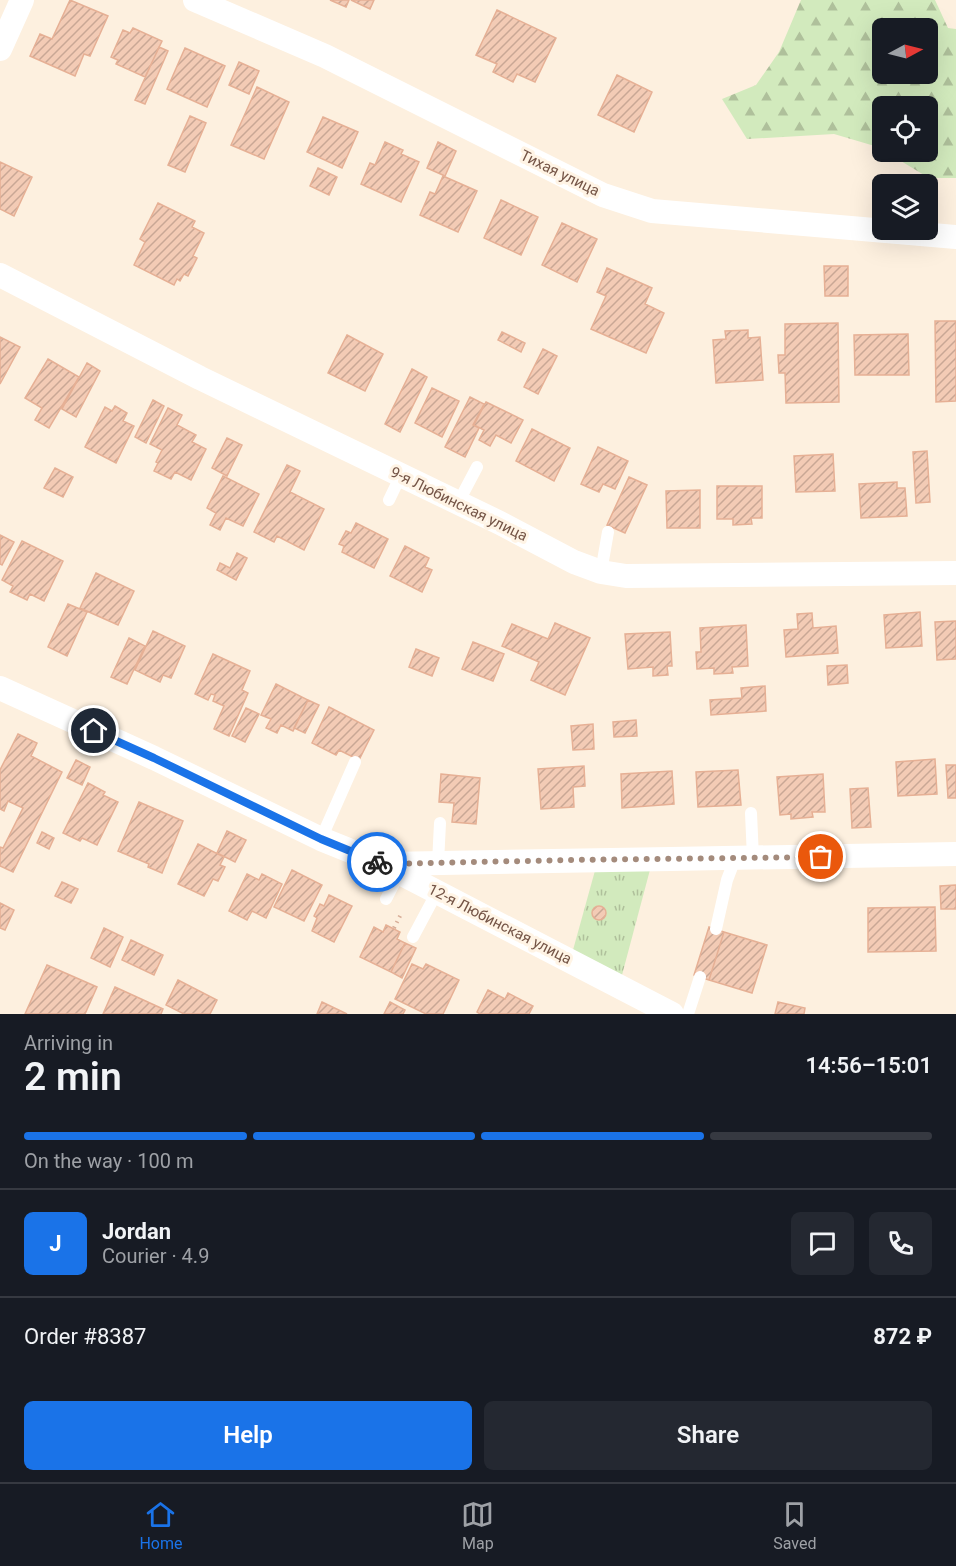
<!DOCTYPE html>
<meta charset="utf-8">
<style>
:root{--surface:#171b24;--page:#242831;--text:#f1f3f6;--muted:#9ea1a6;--line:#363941;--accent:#1a73e8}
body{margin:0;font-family:Roboto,sans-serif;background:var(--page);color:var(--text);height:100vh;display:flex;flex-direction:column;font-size:22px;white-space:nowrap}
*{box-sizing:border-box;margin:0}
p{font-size:20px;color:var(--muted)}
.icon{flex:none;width:33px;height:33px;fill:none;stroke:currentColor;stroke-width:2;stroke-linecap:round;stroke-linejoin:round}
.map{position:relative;height:1014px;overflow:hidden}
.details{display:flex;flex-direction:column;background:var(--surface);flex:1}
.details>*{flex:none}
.needle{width:39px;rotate:83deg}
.controls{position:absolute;left:872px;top:18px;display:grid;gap:12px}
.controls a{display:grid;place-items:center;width:66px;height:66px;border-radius:9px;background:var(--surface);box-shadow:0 6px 24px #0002;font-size:30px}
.pin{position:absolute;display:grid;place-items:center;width:51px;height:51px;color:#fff;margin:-26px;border:3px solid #fff;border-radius:50%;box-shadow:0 2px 6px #0007}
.courier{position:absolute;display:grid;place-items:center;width:60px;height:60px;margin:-30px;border:4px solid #1a73e8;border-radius:50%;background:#fff;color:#222;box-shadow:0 2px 8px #0007}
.overview em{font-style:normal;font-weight:600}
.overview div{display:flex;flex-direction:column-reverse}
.overview{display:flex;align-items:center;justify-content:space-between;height:102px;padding:0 24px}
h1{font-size:39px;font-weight:600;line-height:45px}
.bar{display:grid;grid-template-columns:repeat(4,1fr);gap:9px 6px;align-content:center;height:72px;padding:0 24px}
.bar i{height:8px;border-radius:4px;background:var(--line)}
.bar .active{background:var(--accent)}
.bar p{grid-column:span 4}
.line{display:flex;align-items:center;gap:15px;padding:0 24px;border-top:2px solid var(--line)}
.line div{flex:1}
.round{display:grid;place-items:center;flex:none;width:63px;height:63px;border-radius:9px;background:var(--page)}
.button{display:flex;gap:12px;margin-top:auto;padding:12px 24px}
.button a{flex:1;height:69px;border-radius:9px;background:var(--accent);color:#fff;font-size:24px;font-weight:600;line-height:69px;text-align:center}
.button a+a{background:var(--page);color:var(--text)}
.tab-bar{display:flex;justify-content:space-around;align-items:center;height:84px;border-top:2px solid var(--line);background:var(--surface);font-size:16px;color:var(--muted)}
.tab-bar a{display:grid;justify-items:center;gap:3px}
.tab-bar .active{color:var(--accent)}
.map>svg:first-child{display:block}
.forest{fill:url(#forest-firs);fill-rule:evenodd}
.park{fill:url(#park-tufts)}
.building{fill:url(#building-hatch);stroke:#e6b095;stroke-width:1.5}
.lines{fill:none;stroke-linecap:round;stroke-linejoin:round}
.path{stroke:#d8ae99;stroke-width:4;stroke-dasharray:1.5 4.5;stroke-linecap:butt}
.lane{stroke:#fff;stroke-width:12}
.street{stroke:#fff;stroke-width:24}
.done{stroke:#a48b7c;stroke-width:6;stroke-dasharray:0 10.8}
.route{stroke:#1a73e8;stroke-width:8}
.labels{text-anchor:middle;stroke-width:6;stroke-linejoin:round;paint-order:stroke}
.street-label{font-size:15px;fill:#745446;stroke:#fff4e5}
</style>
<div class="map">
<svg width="956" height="1014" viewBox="0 0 956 1014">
<defs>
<pattern id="forest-firs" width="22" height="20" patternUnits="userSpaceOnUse" patternTransform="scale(1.5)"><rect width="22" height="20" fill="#d2eabd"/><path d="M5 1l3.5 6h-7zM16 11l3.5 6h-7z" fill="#afc09b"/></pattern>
<pattern id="park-tufts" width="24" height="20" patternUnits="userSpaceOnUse" patternTransform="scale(1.5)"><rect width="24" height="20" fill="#d2eabd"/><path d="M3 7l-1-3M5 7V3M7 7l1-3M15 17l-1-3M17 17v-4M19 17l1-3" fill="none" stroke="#afc09b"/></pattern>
<pattern id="building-hatch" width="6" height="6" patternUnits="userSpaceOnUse" patternTransform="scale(1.5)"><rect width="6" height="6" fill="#f3cbb5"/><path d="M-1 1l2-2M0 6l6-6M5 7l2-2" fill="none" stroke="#c9a795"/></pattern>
</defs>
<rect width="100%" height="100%" fill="#fdf0df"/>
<!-- forest -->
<path class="forest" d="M801,0H935L948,28L956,29V178H929L886,152H927V106H882V149L878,147L834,134L747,139L722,99L756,85L779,52ZM882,28H927V74H882Z"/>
<!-- park -->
<path class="park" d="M651,866L622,975L573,950L596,867Z"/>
<!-- building -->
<path class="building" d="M70,0L108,16L90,56L84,54L75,76L30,56L40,34L52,39Z
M330,0H349L346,7Z
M351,0H374L370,9Z
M497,10L556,38L535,82L517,74L513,82L493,72L497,64L476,55Z
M133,28L162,41L145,77L116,64L118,60L111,57L123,30L130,33Z
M159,47L168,51L145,104L135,100Z
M185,48L225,66L207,107L167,89Z
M239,62L259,71L249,94L229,85Z
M617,75L652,92L634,132L598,115Z
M257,87L289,102L264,159L231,145Z
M190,116L206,123L185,172L168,165Z
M323,117L358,132L342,168L307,152Z
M385,142L403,150L401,154L419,162L401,202L361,184L370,163L375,165Z
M438,142L456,151L445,176L427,168Z
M0,162L32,177L14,216L0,209Z
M318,168L337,177L329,195L310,186Z
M443,176L477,191L458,232L420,215L430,192L435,194Z
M501,200L538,217L521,255L484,238Z
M158,203L195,221L192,227L204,233L193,256L197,258L188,276L184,274L180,281L177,279L174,285L134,265L145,242L140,239Z
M562,223L597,239L577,282L542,265Z
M824,266H848V296H825Z
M607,268L652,288L645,304L664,313L646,353L591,329L606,296L597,292Z
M935,321H956V401L936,402Z
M838,323L839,402L786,403L785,373H779L778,355H785V324Z
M748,330V338L760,337L763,380L716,383L713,340L726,339L725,331Z
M502,332L525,343L521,352L498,340Z
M908,334L909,375H855L854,335Z
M347,335L383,354L365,391L328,373Z
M0,337L20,347L0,384Z
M543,349L557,356L538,394L524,387Z
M48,359L79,377L49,428L35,420L42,408L25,398Z
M87,363L100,371L76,417L62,409Z
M412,369L427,377L400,432L385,424Z
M432,388L459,401L442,437L415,423Z
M470,397L484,404L473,425L479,428L465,457L445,447Z
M153,400L164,406L146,443L135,437Z
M486,402L523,420L511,443L496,435L490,446L479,440L484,430L474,425Z
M115,406L127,413L123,421L134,426L116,463L85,447L105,407L112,411Z
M168,408L182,415L177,425L196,435L192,442L206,449L191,480L175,472L171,479L154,471L158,463L156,462L162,450L150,444Z
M532,429L570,448L554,481L516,461Z
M227,438L242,445L227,476L212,468Z
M598,447L628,461L615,489L603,484L599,492L581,484Z
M927,451L930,502L916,503L913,452Z
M833,454L835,491L796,492L794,456Z
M287,465L300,471L290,492L324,509L304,550L277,536L274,542L254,532Z
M55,468L73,477L63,497L44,488Z
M223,476L259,494L243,526L226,518L220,530L210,525L216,513L207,508Z
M629,477L647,485L625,533L607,525Z
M897,482V488H905L907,516L861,518L859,484Z
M717,486H762V518H751L752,524L733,525V519H717Z
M700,490V528H667L666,491Z
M356,523L388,539L374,568L342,552L344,546L339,544L346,531L351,533Z
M0,535L14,542L2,565L0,564Z
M22,541L63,561L44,601L30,594L27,600L10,592L13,586L2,580Z
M405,546L429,558L425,567L432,570L422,592L390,576Z
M237,553L247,558L236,580L217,570L220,563L230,568Z
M96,573L134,591L118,625L80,608Z
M68,604L87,612L67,656L48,647Z
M920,612L922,646L886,648L884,615Z
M812,613L813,628L836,626L838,653L786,657L784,630L798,629L797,614Z
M956,621V659L937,660L935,622Z
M555,623L590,638L565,695L531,680L539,662L502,646L512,624L548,639Z
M746,625L748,666L732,667L733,673L714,674V668L697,669L696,652H701L700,628Z
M153,631L185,646L171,678L163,675L160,682L135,670Z
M670,632L672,666H667L668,675L653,676V667L628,669L625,634Z
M129,638L145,646L127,684L111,677Z
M473,642L504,654L493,681L462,669Z
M416,649L439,658L432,676L409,667Z
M213,654L250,671L242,690L248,693L229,736L214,729L224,706L213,701L215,695L211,694L208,700L195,694Z
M847,665L848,683L828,685L827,666Z
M276,684L308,700L293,731L281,725L277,733L266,728L271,719L261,715Z
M765,686L766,711L711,715L710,700L742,698L741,688Z
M308,700L319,705L305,733L294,728Z
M329,707L374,730L359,760L339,750L336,755L312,743Z
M246,708L259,714L245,742L232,736Z
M636,720L637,736L614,737L613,722Z
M593,724L594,749L573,750L571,726Z
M18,734L37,743L31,756L62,772L13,872L0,866V847L3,848L23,808L8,801L4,811L0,809V770Z
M935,759L937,794L898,796L896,762Z
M76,760L90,767L82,785L67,778Z
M946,765H956V798H948Z
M584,766L585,786L573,787L574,807L541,809L538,769Z
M738,770L741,805L698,807L696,772Z
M672,771L674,804L622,808L621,774Z
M441,774L480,778L476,824L452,822L454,803L439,802Z
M823,774L825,812H812L813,817L791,819V814L780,815L777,777Z
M88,783L105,792L103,795L118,802L97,845L82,838L80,841L63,833Z
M868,788L871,827L852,828L850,789Z
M139,802L183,821L162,873L148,867L149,864L118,851Z
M227,831L246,840L235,862L217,853Z
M42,832L54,838L49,849L37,843Z
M198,844L224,857L220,865L225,867L218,881L213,879L204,896L178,884Z
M292,870L322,885L304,921L274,907Z
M247,874L259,880L262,874L282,884L266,918L252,911L247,920L229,911Z
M62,882L78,889L71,903L55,896Z
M956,885V909H941L940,886Z
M329,895L352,906L334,942L312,931L317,918L314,916L320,904L324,906Z
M0,903L14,910L5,930L0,928Z
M592 913a7 7 0 1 1 14 0a7 7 0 1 1-14 0Z
M935,907L936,951L868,952V908Z
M386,925L400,932L397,939L405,943L391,972L360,957L374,927L383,932Z
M709,927L724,932L709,980L694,975Z
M104,928L123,937L110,967L91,958Z
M724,932L767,945L752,993L709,980Z
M131,940L163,955L154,975L122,960Z
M405,943L416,948L402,978L391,972Z
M412,964L423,969L426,964L459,980L443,1014H426L395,999Z
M47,965L97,987L85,1014H25Z
M178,980L217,1000L210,1014H184L166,1005Z
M115,987L163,1009L161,1014H103Z
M488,990L505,999L508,993L533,1006L529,1014H480L477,1012Z
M322,1002L347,1014H317Z
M390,1002L405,1010L403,1014H384Z
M778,1002L805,1008L804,1014H775Z"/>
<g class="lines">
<!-- path -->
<path class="path" d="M394,928L401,914"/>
<!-- lane -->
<path class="lane" d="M389,500L401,475
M458,503L477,467
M601,572L608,532
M751,813L753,858
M321,839L355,762
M438,863L440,823
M386,899L400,872
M716,929L727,880L735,859
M413,937L437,892
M688,1014L700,977"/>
<!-- street -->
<path class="street" d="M195,0L325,56L603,195L652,211L956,237
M0,49L22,0
M0,275L200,378L500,523L574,562L601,572L626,576L956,573
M0,688L154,758L321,839L383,864L672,1014
M386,864C576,860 766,858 956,854"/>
</g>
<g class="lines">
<!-- done -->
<path class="done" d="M377,862L384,864L570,860L821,857"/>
<!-- route -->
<path class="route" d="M94,731L154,758L321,839L377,862"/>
</g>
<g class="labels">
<!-- street labels -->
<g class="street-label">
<text transform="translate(560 173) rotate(26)" y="5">Тихая улица</text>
<text transform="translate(459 504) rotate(26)" y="5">9-я Любинская улица</text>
<text transform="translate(500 924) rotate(27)" y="5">12-я Любинская улица</text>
</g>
</g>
</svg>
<div class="controls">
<a><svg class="needle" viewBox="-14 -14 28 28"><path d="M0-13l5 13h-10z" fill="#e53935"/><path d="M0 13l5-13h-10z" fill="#9ea1a6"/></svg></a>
<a><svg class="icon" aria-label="locate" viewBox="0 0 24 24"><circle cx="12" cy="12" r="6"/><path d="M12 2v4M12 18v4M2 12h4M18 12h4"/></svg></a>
<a><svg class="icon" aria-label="layers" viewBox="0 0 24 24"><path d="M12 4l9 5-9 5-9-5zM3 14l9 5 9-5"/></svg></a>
</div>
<div class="pin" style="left:821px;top:857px;background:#ea580c"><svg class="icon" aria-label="bag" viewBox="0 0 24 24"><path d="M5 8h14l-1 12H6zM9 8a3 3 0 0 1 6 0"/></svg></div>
<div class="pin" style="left:94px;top:731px;background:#1f2937"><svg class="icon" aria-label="home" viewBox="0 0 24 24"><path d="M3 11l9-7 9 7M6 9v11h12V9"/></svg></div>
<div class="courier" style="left:377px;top:862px"><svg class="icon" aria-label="bike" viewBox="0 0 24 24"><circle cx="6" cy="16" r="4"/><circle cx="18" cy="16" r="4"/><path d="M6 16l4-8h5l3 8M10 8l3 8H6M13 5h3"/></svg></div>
</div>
<section class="details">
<div class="overview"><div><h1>2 min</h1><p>Arriving in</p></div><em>14:56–15:01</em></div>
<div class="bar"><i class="active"></i><i class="active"></i><i class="active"></i><i></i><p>On the way · 100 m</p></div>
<div class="line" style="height:108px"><b class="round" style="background:var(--accent);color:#fff">J</b><div><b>Jordan</b><p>Courier · 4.9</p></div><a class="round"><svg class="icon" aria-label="chat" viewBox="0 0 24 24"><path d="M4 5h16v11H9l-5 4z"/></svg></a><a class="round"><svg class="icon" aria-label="phone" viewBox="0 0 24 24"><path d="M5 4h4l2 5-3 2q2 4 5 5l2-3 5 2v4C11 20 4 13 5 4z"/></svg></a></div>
<div class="line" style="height:78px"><div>Order #8387</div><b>872 ₽</b></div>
<div class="button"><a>Help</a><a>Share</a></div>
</section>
<nav class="tab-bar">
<a class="active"><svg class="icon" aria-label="home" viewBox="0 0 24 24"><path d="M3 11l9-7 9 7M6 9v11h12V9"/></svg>Home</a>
<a><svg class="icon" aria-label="map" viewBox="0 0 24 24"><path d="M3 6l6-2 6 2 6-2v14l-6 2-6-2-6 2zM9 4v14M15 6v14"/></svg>Map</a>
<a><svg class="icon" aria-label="saved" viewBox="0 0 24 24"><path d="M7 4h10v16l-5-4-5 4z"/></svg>Saved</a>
</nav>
